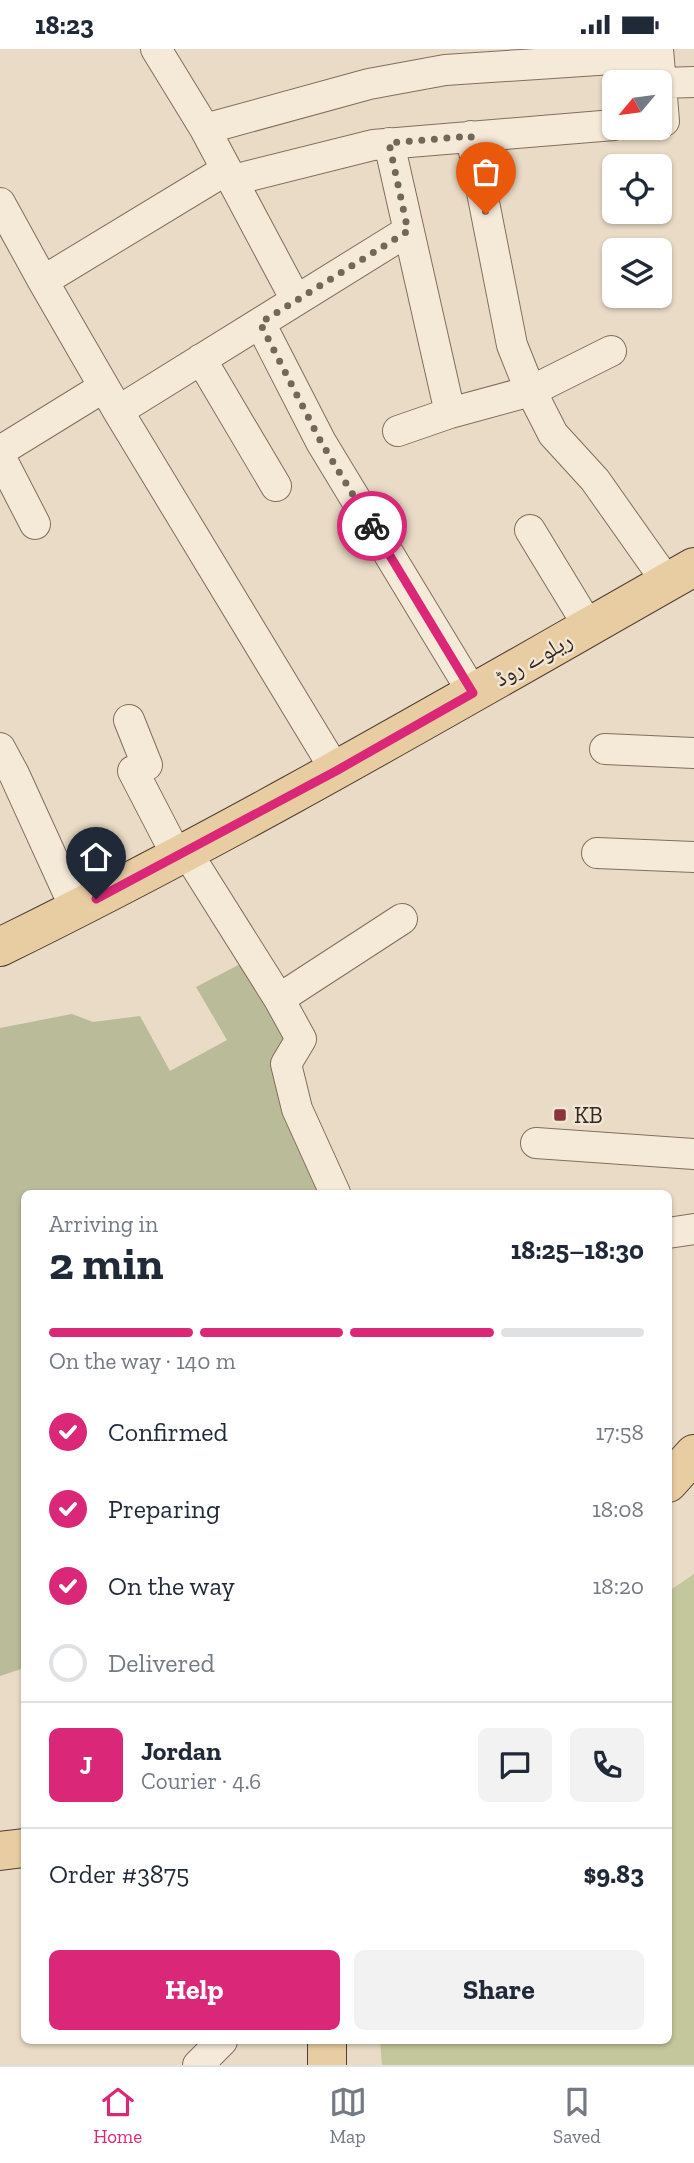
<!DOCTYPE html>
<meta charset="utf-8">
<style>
:root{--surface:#fff;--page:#f2f2f3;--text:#1f2937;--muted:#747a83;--line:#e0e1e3;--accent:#db2777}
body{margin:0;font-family:"Zilla Slab","Noto Naskh Arabic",serif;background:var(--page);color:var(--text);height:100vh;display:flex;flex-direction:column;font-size:26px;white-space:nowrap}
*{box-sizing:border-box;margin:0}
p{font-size:23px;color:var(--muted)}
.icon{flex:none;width:38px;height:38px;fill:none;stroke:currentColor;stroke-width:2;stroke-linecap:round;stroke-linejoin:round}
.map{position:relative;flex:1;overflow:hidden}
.side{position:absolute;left:21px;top:1141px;width:651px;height:854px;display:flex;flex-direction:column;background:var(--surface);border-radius:10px;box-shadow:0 2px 5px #0004}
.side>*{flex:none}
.needle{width:46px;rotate:241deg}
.controls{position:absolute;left:602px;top:21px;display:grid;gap:14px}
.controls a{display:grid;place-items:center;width:70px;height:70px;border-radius:10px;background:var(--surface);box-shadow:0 2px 5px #0004;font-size:35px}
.pin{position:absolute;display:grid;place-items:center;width:60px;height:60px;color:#fff;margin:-72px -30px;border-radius:50% 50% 50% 0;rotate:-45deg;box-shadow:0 0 7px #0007}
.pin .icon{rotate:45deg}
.courier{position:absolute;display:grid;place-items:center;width:70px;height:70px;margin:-35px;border:5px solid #db2777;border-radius:50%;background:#fff;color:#222;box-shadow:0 2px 9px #0007}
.headline em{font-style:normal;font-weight:700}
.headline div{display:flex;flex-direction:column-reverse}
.headline{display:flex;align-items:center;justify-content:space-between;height:119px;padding:0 28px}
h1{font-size:46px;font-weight:700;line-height:52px}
.bar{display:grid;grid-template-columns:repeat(4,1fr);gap:10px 7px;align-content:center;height:84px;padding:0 28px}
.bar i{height:9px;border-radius:5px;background:var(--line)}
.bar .active{background:var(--accent)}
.bar p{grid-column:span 4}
.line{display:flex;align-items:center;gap:18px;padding:0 28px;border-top:2px solid var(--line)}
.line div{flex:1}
.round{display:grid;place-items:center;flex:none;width:74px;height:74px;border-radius:10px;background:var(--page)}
ol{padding:0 28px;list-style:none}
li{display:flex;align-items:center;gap:21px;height:77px}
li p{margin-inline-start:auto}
li .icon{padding:7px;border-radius:50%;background:var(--accent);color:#fff;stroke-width:4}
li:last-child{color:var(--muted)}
li i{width:38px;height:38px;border:4px solid var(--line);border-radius:50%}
.action{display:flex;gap:14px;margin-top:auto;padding:14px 28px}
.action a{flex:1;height:80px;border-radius:10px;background:var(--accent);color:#fff;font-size:28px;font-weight:700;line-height:80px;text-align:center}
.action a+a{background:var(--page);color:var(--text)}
.status{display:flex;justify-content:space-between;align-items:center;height:49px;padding:0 35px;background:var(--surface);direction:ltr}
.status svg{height:19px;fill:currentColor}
.tab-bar{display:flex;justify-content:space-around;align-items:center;height:98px;border-top:2px solid var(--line);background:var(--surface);font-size:19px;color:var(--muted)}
.tab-bar a{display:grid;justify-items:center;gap:4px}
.tab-bar .active{color:var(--accent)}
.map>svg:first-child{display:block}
.green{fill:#c4c69b}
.cemetery{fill:#babb99}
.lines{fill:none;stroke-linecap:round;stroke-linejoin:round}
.minor-casing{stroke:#826e5d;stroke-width:32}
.major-casing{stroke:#503d31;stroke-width:40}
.minor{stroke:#f5e9d8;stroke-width:30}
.major{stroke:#e8cca2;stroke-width:38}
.done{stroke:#73675a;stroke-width:7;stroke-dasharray:0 12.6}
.route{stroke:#db2777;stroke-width:9}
.poi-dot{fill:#8a343d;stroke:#f1e6d4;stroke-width:2.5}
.labels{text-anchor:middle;stroke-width:5;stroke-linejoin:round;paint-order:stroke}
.street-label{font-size:23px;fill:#342820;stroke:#f1e6d4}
.poi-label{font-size:23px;fill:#342820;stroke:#f1e6d4;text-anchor:start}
</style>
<div class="status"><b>18:23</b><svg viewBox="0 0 49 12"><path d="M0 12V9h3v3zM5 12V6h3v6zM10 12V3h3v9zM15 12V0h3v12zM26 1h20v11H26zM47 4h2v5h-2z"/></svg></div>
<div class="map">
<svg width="694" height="2016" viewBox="0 0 694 2016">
<rect width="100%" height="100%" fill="#e9dbc6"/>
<!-- green -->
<path class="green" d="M694,1525V2016H382L380,1992H668L669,1542Z"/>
<!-- cemetery -->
<path class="cemetery" d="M244,913L286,985L321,1144H24V1619L0,1627V979L72,965L93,973L140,967L170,1022L227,991L196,938Z"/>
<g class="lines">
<defs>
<path id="minor" d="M156,0L205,80L296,251
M658,0L664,72H660
M661,34L694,33
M205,80L369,35L445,21L658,7
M471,87L512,296L528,336L553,385L595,431L667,533
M389,94L450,364
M233,131L373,96L614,76
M0,154L43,232L118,362L336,722
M43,232L226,121
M260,274L321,393L473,644
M201,310L276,437
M118,362L408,182
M398,382L450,364L531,342L611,302
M0,402L104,338
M0,407L35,475
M530,481L589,578
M129,671L147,716L133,722L177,807
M0,699L14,725L76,861
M605,700L694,704
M186,802L279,950L301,990L286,1015L297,1060L335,1144
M597,804L694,808
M279,950L402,870
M536,1094L694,1105
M668,1184L694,1180
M198,2016L222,1992"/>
<path id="major" d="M0,898C237,782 465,648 694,518
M668,1434L694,1405
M0,1802L24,1799
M327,2016V1992"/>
</defs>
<!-- minor casing -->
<use href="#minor" class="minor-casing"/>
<!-- major casing -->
<use href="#major" class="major-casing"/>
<!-- minor -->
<use href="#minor" class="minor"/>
<!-- major -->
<use href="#major" class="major"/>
</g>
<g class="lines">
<!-- done -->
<path class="done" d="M372,477L321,393L260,274L408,182L389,94L471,87L486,165"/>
<!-- route -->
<path class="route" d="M96,850L336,722L473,644L372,477"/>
</g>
<!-- markers -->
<rect class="poi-dot" x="553" y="1059" width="14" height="14" rx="3.5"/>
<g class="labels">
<!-- street labels -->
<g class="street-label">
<text transform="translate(533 610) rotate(-30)" y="8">ریلوے روڈ</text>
</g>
<!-- poi labels -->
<g class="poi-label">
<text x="574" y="1074">KB</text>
</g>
</g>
</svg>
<div class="controls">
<a><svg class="needle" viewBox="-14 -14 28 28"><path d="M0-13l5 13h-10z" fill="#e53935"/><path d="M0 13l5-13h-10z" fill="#747a83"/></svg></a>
<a><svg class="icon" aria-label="locate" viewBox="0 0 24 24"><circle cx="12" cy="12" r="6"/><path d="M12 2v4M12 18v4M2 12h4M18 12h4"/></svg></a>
<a><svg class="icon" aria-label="layers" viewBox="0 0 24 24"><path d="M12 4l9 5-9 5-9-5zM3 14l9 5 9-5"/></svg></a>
</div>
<div class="pin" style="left:486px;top:165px;background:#ea580c"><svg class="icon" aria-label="bag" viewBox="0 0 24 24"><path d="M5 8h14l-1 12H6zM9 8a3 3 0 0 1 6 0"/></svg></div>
<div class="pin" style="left:96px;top:850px;background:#1f2937"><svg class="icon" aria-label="home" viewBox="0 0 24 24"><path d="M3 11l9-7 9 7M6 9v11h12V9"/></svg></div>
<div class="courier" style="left:372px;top:477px"><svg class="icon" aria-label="bike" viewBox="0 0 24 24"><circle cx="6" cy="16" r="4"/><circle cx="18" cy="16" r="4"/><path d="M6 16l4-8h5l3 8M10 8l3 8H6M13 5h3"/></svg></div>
<section class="side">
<div class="headline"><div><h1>2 min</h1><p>Arriving in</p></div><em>18:25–18:30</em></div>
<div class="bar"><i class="active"></i><i class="active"></i><i class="active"></i><i></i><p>On the way · 140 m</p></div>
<ol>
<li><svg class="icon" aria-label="check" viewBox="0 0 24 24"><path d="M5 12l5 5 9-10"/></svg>Confirmed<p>17:58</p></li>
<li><svg class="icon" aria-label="check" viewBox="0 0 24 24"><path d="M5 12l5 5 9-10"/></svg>Preparing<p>18:08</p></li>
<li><svg class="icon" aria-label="check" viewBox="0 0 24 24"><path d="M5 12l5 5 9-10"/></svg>On the way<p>18:20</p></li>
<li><i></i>Delivered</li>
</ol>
<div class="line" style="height:126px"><b class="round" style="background:var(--accent);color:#fff">J</b><div><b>Jordan</b><p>Courier · 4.6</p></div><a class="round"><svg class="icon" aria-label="chat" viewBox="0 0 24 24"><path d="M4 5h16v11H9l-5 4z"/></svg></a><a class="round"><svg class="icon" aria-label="phone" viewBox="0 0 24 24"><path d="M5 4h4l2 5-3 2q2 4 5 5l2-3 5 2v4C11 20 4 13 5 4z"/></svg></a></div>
<div class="line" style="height:91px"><div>Order #3875</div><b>$9.83</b></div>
<div class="action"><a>Help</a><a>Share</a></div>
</section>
</div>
<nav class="tab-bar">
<a class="active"><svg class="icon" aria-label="home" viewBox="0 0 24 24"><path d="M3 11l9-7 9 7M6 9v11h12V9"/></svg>Home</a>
<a><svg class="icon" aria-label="map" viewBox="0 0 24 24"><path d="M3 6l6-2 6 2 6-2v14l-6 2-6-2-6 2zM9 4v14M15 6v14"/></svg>Map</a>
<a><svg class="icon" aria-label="saved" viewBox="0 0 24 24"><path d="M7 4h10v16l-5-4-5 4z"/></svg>Saved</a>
</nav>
